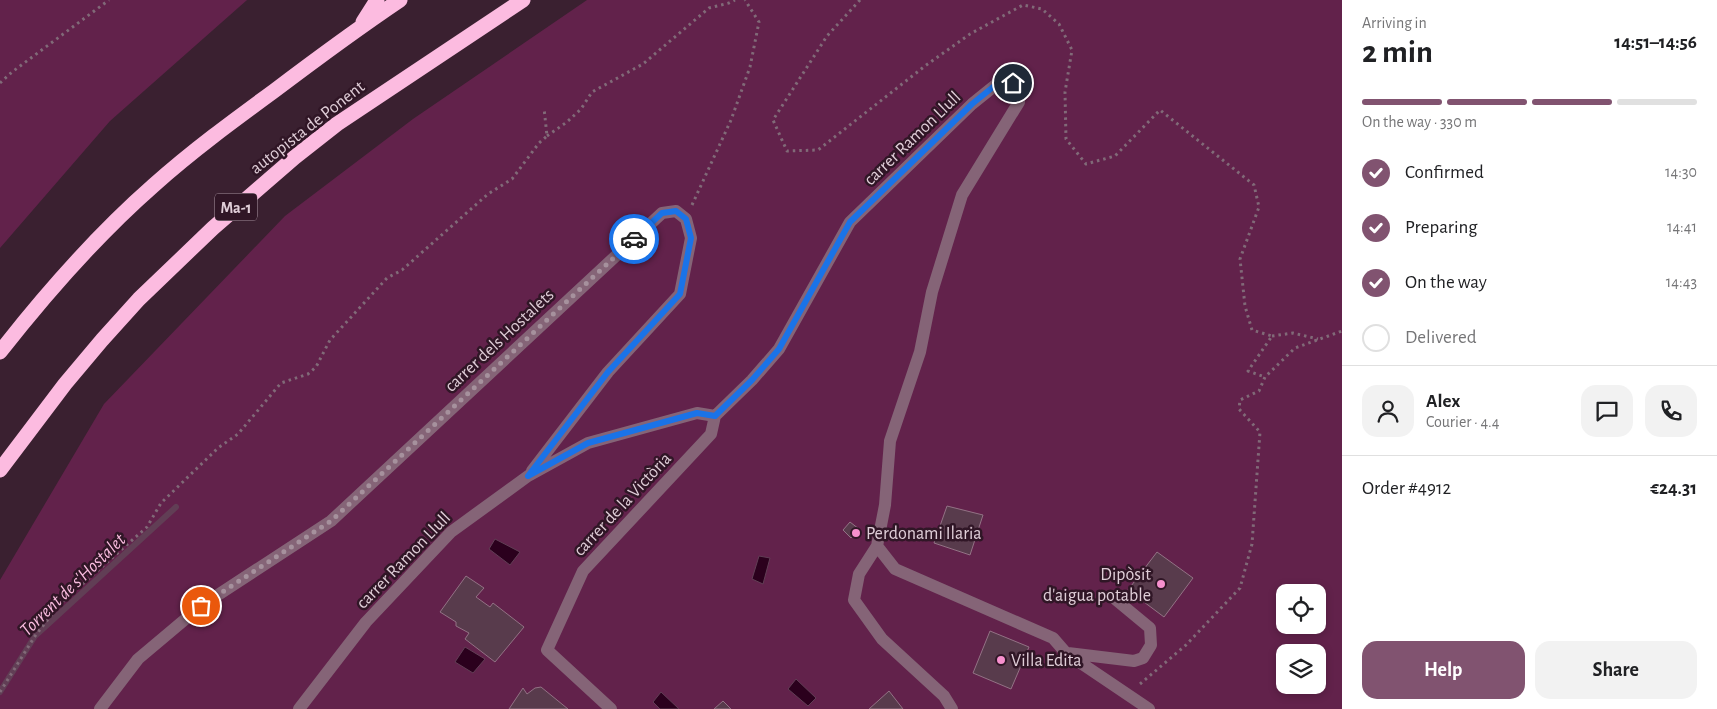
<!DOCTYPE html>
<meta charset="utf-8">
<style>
:root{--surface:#fff;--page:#f2f2f2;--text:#202124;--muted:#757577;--line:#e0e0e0;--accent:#815370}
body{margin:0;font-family:"Alegreya Sans",sans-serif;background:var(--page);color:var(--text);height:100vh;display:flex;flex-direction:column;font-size:19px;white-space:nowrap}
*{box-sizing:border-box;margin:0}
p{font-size:16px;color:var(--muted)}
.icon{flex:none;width:28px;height:28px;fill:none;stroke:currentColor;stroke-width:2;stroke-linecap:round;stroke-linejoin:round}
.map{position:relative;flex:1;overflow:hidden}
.drawer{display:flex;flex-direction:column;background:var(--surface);width:375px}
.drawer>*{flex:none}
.tools{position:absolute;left:1276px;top:584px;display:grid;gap:10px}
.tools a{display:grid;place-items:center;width:50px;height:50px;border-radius:10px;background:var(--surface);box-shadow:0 2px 8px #0003;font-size:25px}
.pin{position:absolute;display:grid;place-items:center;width:42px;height:42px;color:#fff;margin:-21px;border:2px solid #fff;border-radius:50%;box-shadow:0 1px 5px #0007}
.courier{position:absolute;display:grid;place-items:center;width:50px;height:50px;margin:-25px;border:4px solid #1a73e8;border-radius:50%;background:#fff;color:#222;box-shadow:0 1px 6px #0007}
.summary em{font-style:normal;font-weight:700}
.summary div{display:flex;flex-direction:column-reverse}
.summary{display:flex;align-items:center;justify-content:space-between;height:85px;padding:0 20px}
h1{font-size:32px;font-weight:700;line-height:38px}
.bar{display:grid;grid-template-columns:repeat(4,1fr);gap:8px 5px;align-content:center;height:60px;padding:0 20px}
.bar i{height:6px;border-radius:4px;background:var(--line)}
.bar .on{background:var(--accent)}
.bar p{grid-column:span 4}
.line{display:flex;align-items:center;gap:12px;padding:0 20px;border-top:1px solid var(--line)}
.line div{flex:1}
.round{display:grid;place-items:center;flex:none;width:52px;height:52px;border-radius:15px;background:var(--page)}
ol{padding:0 20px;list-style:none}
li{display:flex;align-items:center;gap:15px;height:55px}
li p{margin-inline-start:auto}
li .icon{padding:5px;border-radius:50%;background:var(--accent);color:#fff;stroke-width:4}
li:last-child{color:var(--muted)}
li i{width:28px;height:28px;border:2px solid var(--line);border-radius:50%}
.primary-button{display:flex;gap:10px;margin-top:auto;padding:10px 20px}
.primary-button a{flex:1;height:58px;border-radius:15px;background:var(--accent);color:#fff;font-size:20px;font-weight:700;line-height:58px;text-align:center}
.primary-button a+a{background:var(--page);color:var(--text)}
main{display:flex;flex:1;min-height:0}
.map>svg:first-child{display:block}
.green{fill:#62224b;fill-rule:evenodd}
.water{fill:#2b001d;stroke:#613e55}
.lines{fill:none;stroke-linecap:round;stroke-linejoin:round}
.stream{stroke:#613e55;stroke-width:6}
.building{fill:#583b4c;stroke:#937285}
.path{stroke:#816a78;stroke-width:3;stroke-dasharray:2.5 4;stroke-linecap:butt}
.minor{stroke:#856477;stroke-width:12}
.highway{stroke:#fcbbe0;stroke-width:15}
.done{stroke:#a6919d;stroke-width:5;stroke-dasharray:0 9}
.route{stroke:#1a73e8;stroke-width:6}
.poi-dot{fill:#f790ce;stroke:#301626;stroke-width:2}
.labels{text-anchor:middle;stroke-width:5;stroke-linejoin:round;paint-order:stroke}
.shield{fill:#301626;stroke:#ab97a3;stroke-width:1}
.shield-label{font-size:16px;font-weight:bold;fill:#e0ced8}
.street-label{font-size:18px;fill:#e0ced8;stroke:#301626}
.poi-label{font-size:18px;fill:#e0ced8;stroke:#301626;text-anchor:start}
.water-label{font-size:19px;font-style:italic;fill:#f9bbde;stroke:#301626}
</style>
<main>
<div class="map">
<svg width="1342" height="709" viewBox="0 0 1342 709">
<rect width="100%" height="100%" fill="#3a2030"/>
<!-- green -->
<path class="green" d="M0,0H247L110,121L0,248Z
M587,0H1342V709H0V580L104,404L285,216L413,119ZM1285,592H1318V625H1285ZM1285,652H1318V685H1285Z"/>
<!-- water -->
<path class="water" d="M495,539L520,552L510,565L489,549Z
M759,556L770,558L763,584L752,579Z
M465,647L485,659L473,673L455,662Z
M796,679L816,698L808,706L788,689Z
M661,692L679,709H660L653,702Z"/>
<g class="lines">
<!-- stream -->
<path class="stream" d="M0,692L35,636L176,507"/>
</g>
<!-- building -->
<path class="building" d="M947,506L983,515L970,555L934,543Z
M850,522L859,529L851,538L843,530Z
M1157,552L1193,578L1164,617L1128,590Z
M466,576L484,588L476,597L490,607L493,603L524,627L495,662L465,639L469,633L456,626V622L440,612Z
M990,631L1029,647L1011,689L973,673Z
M541,687L568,709H509L523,688L527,694L535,688Z
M889,691L903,709H869Z
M723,701L731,709H714Z"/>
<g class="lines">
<!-- path -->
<path class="path" d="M860,0L827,36L773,120L787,151L818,150L925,66L970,34L1023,5L1042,9L1059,24L1072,50L1065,92L1066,139L1086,164L1115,156L1160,110L1254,185L1259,207L1240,259L1245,306L1252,330L1272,336L1248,371L1265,377
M0,83L12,72L109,0
M547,136L567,122L581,109L592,92L643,64L709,8L729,3L735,0
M692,205L731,120L750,67L759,22L745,0
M1272,336L1293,333L1318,339
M1140,684L1186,645L1240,588L1252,544L1260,432L1239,409L1240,400L1259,391L1265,377L1295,348L1342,331
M0,692L35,636L60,604L147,527L161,503L218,448L238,434L281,383L308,374L316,367L330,340L387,278L402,270L488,194L512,179L539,143L547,136L544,108"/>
<!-- minor -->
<path class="minor" d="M877,546L859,574L854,600L882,639L944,696L952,709
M1068,653L1134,661L1143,658L1151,645L1150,628L1115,599
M100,709L138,659L201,606L331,521L662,213L676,211L686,219L691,238L680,294L608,372L532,471
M299,709L366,622L451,532L528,476L588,443L697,413L715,416L752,380L779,349L850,222L972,104L998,83L1006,81L1013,83L1019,91V102L962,195L932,292L920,352L890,441L885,505L877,546L895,569L1053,638L1066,653L1149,709
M611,709L547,650L583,571L711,434L715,416"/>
<!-- highway -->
<path class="highway" d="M363,22L377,0
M0,352C47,292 97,235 154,185C192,151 233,121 274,91C315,60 357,29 400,0
M0,470L65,384L102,340L139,299L213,228L295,157L337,124L523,0"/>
</g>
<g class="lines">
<!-- done -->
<path class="done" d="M201,606L331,521L634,239"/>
<!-- route -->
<path class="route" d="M634,239L662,213L676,211L686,219L691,238L680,294L608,372L528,476L588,443L697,413L715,416L752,380L779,349L850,222L972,104L998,83L1006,81L1013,83"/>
</g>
<!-- markers -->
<g class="poi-dot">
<circle cx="856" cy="533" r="5"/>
<circle cx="1161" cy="584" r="5"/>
<circle cx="1001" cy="660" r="5"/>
</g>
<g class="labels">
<!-- shield labels -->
<rect class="shield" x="215" y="193.5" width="42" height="27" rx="4"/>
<g class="shield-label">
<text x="236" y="213">Ma-1</text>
</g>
<!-- street labels -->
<g class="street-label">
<text transform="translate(307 127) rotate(-38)" y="6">autopista de Ponent</text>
<text transform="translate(912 138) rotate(-44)" y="6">carrer Ramon Llull</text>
<text transform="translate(499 340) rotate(-43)" y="6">carrer dels Hostalets</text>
<text transform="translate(622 504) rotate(-47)" y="6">carrer de la Victòria</text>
<text transform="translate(403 560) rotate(-46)" y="6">carrer Ramon Llull</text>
</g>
<!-- poi labels -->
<g class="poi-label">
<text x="866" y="539">Perdonami Ilaria</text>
<text x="1151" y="580" text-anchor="end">Dipòsit<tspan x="1151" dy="21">d'aigua potable</tspan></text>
<text x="1011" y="666">Villa Edita</text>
</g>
<!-- water labels -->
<g class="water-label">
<text transform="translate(72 584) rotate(-44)" y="7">Torrent de s'Hostalet</text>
</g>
</g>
</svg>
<div class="tools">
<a><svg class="icon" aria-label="locate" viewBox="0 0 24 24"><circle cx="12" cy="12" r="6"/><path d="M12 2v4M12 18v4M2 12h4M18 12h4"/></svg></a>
<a><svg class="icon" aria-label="layers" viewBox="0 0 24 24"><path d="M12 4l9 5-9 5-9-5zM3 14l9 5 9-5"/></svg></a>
</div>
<div class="pin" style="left:201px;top:606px;background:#ea580c"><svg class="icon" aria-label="bag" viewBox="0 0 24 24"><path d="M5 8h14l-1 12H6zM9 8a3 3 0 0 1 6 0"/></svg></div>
<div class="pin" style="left:1013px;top:83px;background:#1f2937"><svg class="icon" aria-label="home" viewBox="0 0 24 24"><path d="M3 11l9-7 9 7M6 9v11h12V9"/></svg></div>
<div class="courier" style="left:634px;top:239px"><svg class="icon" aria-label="car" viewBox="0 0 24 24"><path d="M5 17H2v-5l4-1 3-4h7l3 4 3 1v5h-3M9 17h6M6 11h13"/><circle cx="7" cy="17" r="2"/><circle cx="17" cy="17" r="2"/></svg></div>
</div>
<section class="drawer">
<div class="summary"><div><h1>2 min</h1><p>Arriving in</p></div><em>14:51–14:56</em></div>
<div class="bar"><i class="on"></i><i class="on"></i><i class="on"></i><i></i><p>On the way · 330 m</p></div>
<ol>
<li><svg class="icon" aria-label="check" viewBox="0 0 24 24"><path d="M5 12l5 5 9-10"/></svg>Confirmed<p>14:30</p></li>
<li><svg class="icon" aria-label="check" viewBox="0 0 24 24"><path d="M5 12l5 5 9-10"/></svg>Preparing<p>14:41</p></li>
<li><svg class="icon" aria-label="check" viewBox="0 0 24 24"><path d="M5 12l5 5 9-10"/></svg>On the way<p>14:43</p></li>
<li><i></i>Delivered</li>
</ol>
<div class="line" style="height:90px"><a class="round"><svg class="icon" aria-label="person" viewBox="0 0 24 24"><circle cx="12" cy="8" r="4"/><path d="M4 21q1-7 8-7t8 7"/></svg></a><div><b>Alex</b><p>Courier · 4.4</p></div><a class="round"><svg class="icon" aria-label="chat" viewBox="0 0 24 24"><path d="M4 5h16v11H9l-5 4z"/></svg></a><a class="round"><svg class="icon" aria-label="phone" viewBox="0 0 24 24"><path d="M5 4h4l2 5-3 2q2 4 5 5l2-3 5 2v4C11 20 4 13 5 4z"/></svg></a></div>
<div class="line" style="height:65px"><div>Order #4912</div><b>€24.31</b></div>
<div class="primary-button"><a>Help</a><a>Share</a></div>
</section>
</main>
